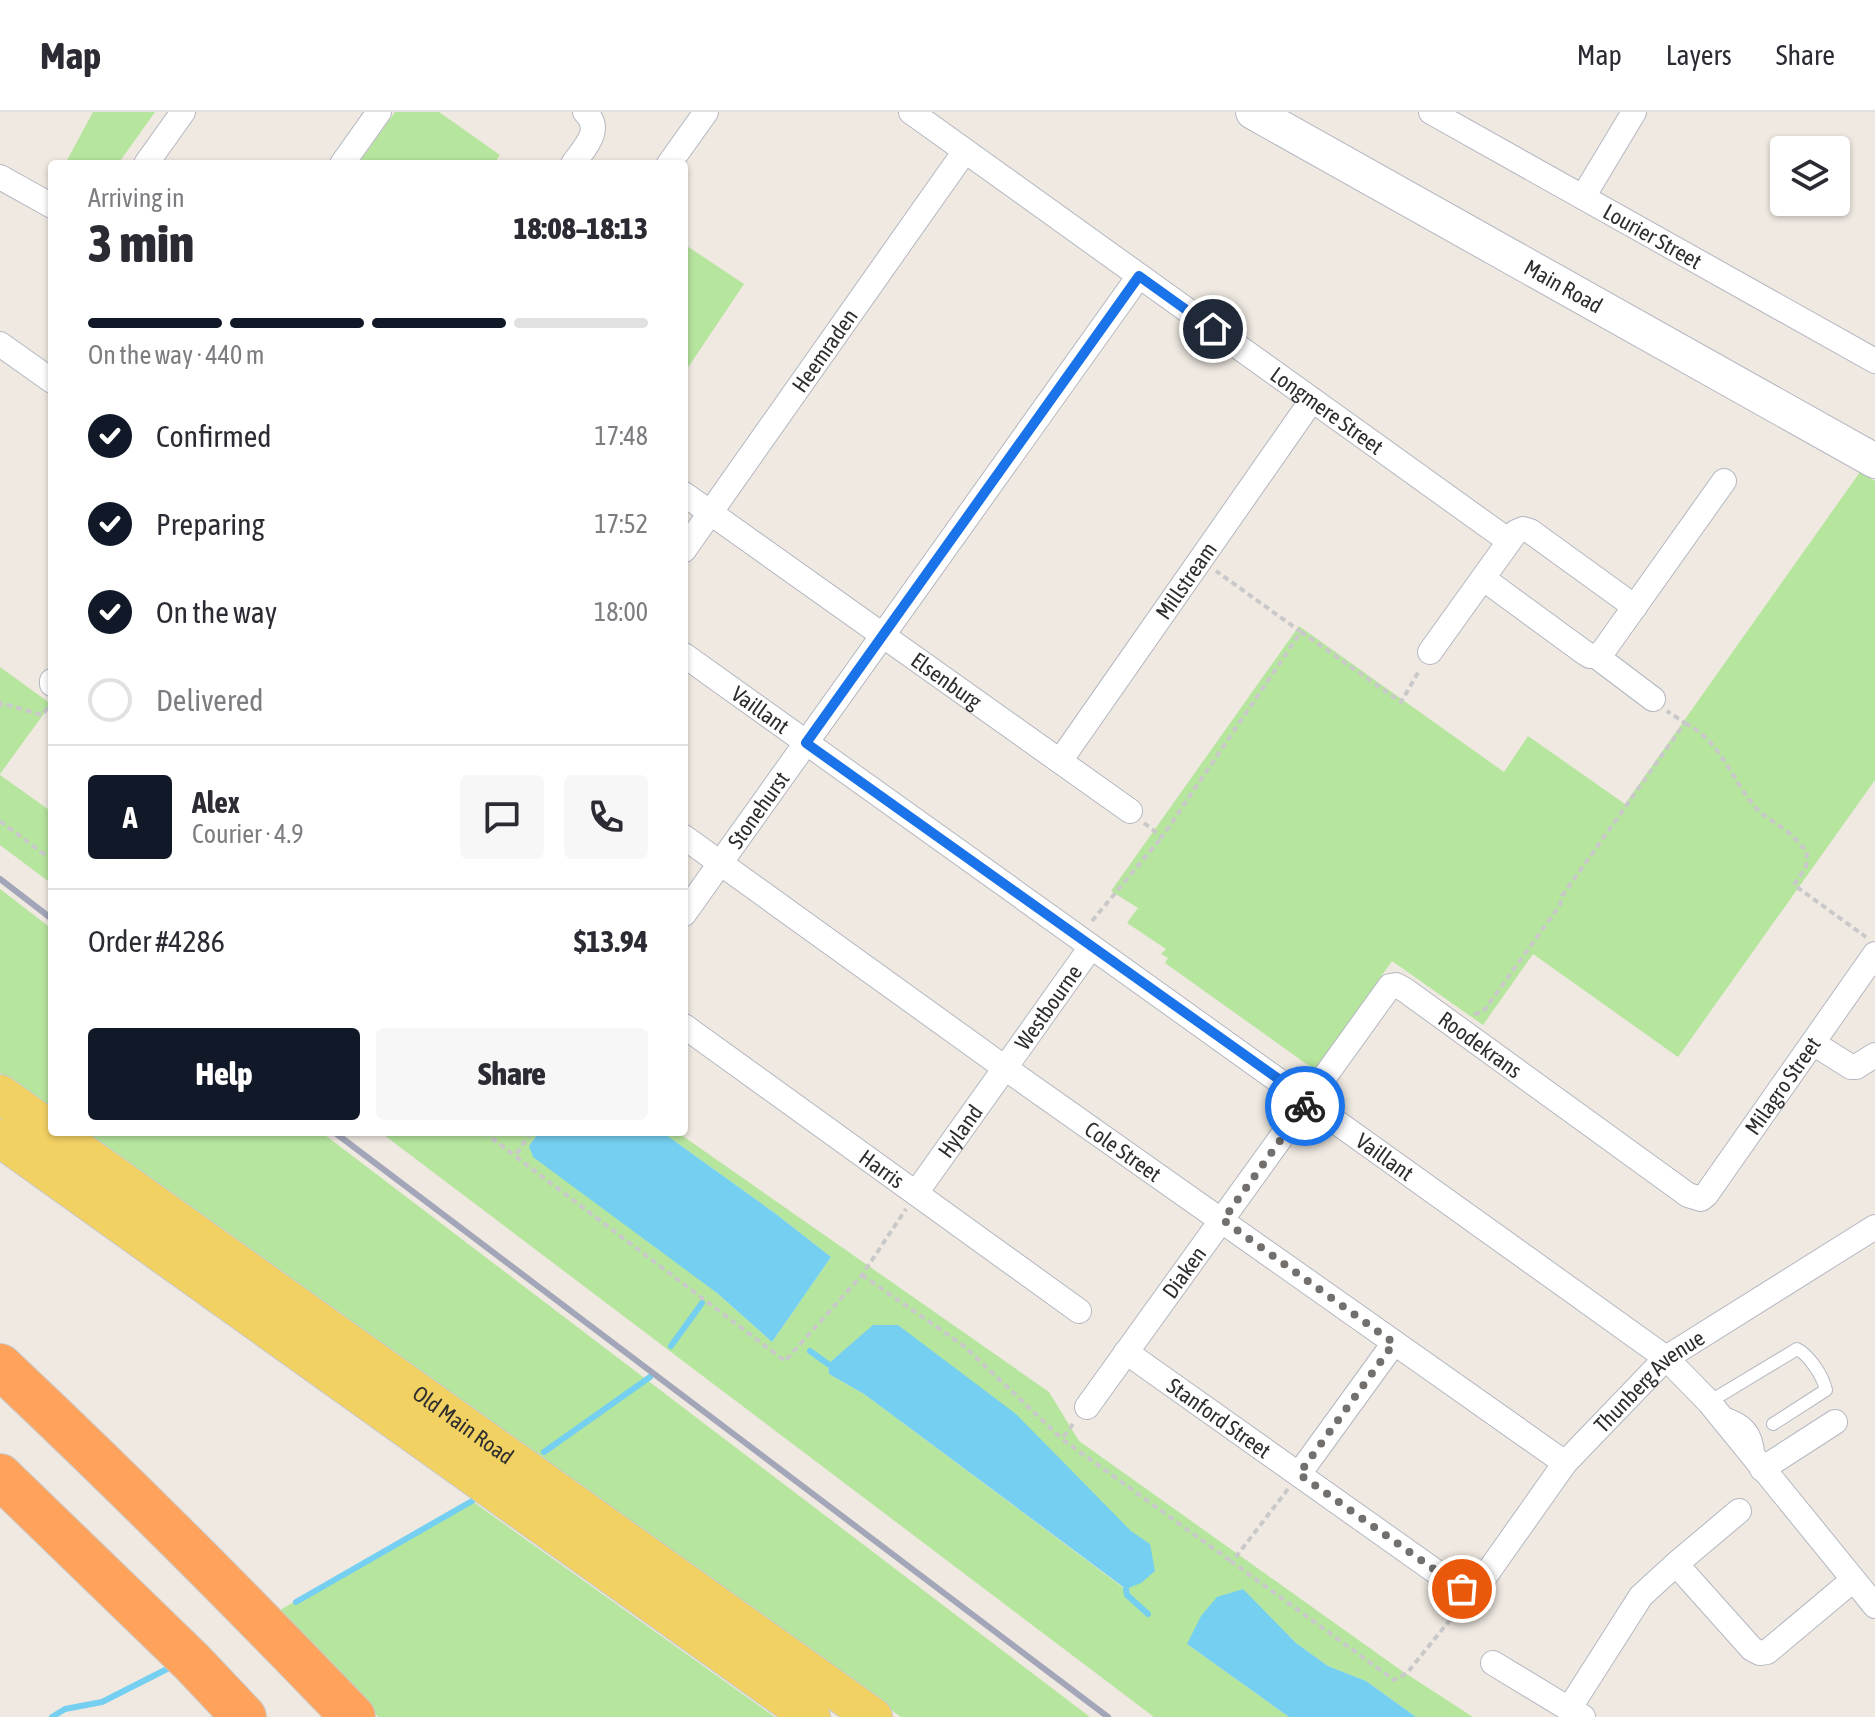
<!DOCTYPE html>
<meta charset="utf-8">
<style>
:root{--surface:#fff;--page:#f7f7f7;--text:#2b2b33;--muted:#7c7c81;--line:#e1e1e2;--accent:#111827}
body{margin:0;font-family:"Asap Condensed",sans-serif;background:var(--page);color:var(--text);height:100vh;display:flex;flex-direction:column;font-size:30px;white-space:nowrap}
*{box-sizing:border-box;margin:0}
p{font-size:26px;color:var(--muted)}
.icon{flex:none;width:44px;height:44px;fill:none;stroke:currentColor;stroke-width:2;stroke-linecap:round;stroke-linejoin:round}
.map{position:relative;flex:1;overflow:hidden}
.side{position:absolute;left:48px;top:48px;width:640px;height:976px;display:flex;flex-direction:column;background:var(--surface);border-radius:8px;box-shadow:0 2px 6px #0004}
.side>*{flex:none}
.fabs{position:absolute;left:1770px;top:24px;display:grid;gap:16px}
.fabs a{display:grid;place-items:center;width:80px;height:80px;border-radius:8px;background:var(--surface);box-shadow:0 2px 6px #0004;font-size:40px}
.pin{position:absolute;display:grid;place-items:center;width:68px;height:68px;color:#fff;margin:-34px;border:4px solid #fff;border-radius:50%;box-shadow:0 2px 8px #0007}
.courier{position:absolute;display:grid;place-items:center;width:80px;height:80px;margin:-40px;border:6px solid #1a73e8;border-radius:50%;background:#fff;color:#222;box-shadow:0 2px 10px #0007}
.overview em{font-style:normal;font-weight:800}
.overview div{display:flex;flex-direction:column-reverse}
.overview{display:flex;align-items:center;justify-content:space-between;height:136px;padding:0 40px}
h1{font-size:52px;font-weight:800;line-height:60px}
.bar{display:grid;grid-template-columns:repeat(4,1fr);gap:12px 8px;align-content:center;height:96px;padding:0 40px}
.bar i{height:10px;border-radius:6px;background:var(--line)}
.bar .active{background:var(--accent)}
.bar p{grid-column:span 4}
.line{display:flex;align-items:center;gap:20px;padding:0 40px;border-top:2px solid var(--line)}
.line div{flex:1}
.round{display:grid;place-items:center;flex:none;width:84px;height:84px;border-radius:8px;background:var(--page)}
ol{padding:0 40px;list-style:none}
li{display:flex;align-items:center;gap:24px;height:88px}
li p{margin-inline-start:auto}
li .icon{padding:8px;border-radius:50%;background:var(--accent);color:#fff;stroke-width:4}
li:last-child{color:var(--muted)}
li i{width:44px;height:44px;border:4px solid var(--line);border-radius:50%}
.cta{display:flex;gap:16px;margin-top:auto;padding:16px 40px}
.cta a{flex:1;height:92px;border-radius:8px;background:var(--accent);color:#fff;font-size:32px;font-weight:800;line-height:92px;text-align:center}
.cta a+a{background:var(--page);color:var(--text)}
header{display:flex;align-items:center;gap:48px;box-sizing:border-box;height:112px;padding:0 40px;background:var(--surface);border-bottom:2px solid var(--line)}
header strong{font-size:38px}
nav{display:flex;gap:44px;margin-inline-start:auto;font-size:28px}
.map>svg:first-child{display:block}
.green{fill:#b6e59e;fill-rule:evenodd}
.water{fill:#75cff0}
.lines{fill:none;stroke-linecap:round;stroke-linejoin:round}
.stream{stroke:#75cff0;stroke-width:6}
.lane-casing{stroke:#b4b7c1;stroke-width:14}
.street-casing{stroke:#b4b7c1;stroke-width:26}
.secondary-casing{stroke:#b4b7c1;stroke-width:36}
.primary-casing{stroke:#c9c9c9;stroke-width:40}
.highway-casing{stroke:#c9c9c9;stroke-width:46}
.path{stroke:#c9c9c9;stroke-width:4;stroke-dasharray:6 4;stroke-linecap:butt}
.lane{stroke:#fff;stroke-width:12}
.street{stroke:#fff;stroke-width:24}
.secondary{stroke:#fff;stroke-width:34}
.primary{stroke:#f2d163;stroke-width:38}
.highway{stroke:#ffa35c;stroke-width:44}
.rail{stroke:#a3a6b8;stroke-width:6}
.done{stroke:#726f6d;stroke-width:8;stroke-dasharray:0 14.4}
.route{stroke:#1a73e8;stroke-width:10}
.labels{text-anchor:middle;stroke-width:8;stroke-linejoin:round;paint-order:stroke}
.street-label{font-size:22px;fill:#2e2e2e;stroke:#fff}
</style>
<header>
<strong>Map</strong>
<nav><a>Map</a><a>Layers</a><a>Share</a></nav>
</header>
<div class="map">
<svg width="1875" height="1605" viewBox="0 0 1875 1605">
<rect width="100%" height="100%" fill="#efe9e1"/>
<!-- green -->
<path class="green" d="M93,0H155L118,52H65Z
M395,0H439L500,43L494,52H358Z
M684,132L744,172L687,257L684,255Z
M1860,360L1875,369V668L1678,945L1533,842L1483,913L1392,849L1315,958L1165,851L1168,846L1161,842L1166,837L1127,811L1138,796L1111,779L1299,514L1504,660L1528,624L1625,692Z
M0,555L51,592L0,662Z
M0,663L52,700V772L0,733Z
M0,777L52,817V998L0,961Z
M82,1020H321L1090,1605H901Z
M380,1020H539L529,1034L717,1181L772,1230L831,1145L776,1102L662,1020H677L1049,1280L1079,1329L1402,1559L1473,1605H1416L1366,1569L1328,1554L1296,1531L1243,1478L1187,1532L1289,1605H1154ZM836,1245L1150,1432L1125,1477L864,1282L829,1262L828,1252Z
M472,1389L775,1605H378L280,1498Z"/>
<!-- water -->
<path class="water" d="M539,1020H662L776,1102L831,1145L772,1230L717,1181L533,1045L529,1034Z
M873,1213H898L1016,1302L1131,1419L1150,1432L1155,1459L1141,1471L1126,1477L864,1282L829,1262L828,1252Z
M1243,1477L1296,1531L1328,1554L1366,1569L1416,1605H1289L1187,1532L1201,1504L1217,1485Z"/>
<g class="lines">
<!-- stream -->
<path class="stream" d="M671,1234L702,1191
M810,1239L828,1252
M544,1340L650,1265
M1126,1477L1127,1483L1148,1502
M296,1490L472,1389
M52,1605L65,1597L102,1590L173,1554"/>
<defs>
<path id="lane" d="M1709,1290L1797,1237C1809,1243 1823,1264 1826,1278L1773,1312
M1723,1301C1747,1307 1759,1322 1758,1347"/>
<g id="street">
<path id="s1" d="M911,0L1509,429"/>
<path id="s2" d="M1431,0L1875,249"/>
<path d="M146,52L183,0"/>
<path d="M342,52L379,0"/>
<path d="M573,52C584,36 604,18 585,0"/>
<path d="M669,52L706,0"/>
<path d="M0,65L52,94"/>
<path d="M1583,85L1634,0"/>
<path d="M0,232L52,269"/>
<path id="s3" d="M684,382L1130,699"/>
<path id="s4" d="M684,438L965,39"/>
<path d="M1484,467L1585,541L1590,544L1601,542L1724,369"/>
<path d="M1430,540L1516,420L1523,417L1530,419L1635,495"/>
<path id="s5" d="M684,543L1666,1246L1709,1290L1875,1494"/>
<path d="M1596,544L1653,587"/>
<path d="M52,569V572"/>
<path id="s6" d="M1060,649L1312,288"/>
<path id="s7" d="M684,725L1005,956L1565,1351"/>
<path id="s8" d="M684,802L1139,164"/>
<path id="s9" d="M684,914L1079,1199"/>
<path d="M1813,931L1851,955H1856L1875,943"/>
<path id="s10" d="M916,1081L1091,835"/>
<path id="s11" d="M1126,1240L1456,1474L1467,1478L1481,1470L1565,1351L1666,1246L1875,1115"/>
<path id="s12" d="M1087,1295L1390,874L1396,873L1405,878L1688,1083L1701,1087L1706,1083L1875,842"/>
<path d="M1762,1357L1835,1310"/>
<path d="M1299,1362L1394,1231"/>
<path d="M1676,1452L1739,1399"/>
<path d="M1493,1551L1569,1597"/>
<path d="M1583,1605L1569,1597L1641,1484L1676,1452L1752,1537L1760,1541L1767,1540L1853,1468"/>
</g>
<g id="secondary">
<path id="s13" d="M1253,0L1875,349"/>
</g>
<g id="primary">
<path d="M0,982L52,1019"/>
<path id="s14" d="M53,1020L873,1605"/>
<path d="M0,1026L811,1605"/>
</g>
<path id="highway" d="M0,1254C121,1368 238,1485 353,1605
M0,1364L192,1550L244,1605"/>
</defs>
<!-- lane casing -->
<use href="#lane" class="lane-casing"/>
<!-- street casing -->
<use href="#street" class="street-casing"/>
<!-- secondary casing -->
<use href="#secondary" class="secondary-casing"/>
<!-- primary casing -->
<use href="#primary" class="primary-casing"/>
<!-- highway casing -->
<use href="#highway" class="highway-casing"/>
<!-- path -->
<path class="path" d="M1301,520L1401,590L1419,559
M0,595L1,591L42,603L49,594
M1685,611C1721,629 1731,667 1756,696C1766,707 1779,712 1790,722C1796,727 1802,734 1807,740L1806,755L1794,773L1866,825
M0,709L52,748
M1144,711L1162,725L1301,520L1216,459
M1092,809L1162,725
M1474,902L1483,900L1560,793L1562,784L1685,611L1667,599
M484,1020L515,1044
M531,1020L515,1044L785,1249L862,1163L906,1097
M862,1163L964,1234L1062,1327
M1073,1312L1062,1327L1232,1450
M1288,1377L1232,1450L1394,1568L1407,1561L1458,1498"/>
<!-- lane -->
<use href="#lane" class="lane"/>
<!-- street -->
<use href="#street" class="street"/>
<!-- secondary -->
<use href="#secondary" class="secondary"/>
<!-- primary -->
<use href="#primary" class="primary"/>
<!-- highway -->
<use href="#highway" class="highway"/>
<!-- rail -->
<path class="rail" d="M0,767L52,807
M334,1020L1108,1605"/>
</g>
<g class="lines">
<!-- done -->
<path class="done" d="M1305,994L1223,1108L1394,1231L1299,1362L1462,1477"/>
<!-- route -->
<path class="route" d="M1213,217L1139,164L806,631L1308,988L1305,994"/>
</g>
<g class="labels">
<!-- street labels -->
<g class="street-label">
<text dy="8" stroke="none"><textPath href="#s2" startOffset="254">Lourier Street</textPath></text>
<text dy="8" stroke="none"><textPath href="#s13" startOffset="356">Main Road</textPath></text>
<text dy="8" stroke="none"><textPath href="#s4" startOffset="244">Heemraden</textPath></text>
<text dy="8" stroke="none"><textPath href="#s1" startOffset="512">Longmere Street</textPath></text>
<text dy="8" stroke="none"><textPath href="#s6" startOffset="220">Millstream</textPath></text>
<text dy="8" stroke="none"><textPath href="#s3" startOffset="322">Elsenburg</textPath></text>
<text dy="8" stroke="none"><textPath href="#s5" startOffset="94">Vaillant</textPath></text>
<text dy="8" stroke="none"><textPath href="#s8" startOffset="128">Stonehurst</textPath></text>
<text dy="8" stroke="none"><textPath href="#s10" startOffset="228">Westbourne</textPath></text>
<text dy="8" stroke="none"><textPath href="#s12" startOffset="628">Roodekrans</textPath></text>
<text dy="8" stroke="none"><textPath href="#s12" startOffset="1038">Milagro Street</textPath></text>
<text dy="8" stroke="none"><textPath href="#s10" startOffset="76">Hyland</textPath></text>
<text dy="8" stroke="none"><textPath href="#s7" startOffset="540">Cole Street</textPath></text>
<text dy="8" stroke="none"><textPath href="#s5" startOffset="862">Vaillant</textPath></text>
<text dy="8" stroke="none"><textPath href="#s9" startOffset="244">Harris</textPath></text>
<text dy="8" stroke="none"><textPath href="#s12" startOffset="166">Diaken</textPath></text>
<text dy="8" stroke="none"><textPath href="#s11" startOffset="696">Thunberg Avenue</textPath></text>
<text dy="8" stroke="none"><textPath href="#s11" startOffset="114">Stanford Street</textPath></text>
<text dy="8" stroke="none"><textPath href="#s14" startOffset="504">Old Main Road</textPath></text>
</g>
</g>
</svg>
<div class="fabs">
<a><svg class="icon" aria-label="layers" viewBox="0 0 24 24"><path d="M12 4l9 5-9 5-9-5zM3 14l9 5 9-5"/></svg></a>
</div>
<div class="pin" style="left:1462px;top:1477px;background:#ea580c"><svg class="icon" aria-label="bag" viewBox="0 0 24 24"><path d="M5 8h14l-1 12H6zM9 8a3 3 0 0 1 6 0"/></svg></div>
<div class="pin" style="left:1213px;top:217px;background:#1f2937"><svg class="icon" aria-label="home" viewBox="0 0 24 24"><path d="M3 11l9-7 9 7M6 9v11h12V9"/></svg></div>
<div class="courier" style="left:1305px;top:994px"><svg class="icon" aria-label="bike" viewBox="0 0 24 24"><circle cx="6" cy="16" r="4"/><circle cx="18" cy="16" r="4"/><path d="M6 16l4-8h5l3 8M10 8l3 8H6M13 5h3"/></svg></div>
<section class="side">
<div class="overview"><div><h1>3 min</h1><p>Arriving in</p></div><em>18:08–18:13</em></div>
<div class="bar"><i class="active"></i><i class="active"></i><i class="active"></i><i></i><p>On the way · 440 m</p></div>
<ol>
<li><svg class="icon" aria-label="check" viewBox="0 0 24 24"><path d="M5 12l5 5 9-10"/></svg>Confirmed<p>17:48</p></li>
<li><svg class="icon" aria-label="check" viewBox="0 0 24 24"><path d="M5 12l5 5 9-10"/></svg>Preparing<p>17:52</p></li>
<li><svg class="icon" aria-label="check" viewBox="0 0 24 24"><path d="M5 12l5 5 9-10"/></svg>On the way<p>18:00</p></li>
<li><i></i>Delivered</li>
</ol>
<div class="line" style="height:144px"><b class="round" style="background:var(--accent);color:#fff">A</b><div><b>Alex</b><p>Courier · 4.9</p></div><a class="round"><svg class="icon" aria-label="chat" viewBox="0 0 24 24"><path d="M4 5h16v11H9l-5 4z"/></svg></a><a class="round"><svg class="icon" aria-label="phone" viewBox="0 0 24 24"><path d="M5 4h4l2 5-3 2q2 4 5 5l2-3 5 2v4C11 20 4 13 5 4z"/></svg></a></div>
<div class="line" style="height:104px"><div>Order #4286</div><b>$13.94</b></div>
<div class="cta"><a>Help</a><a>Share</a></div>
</section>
</div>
